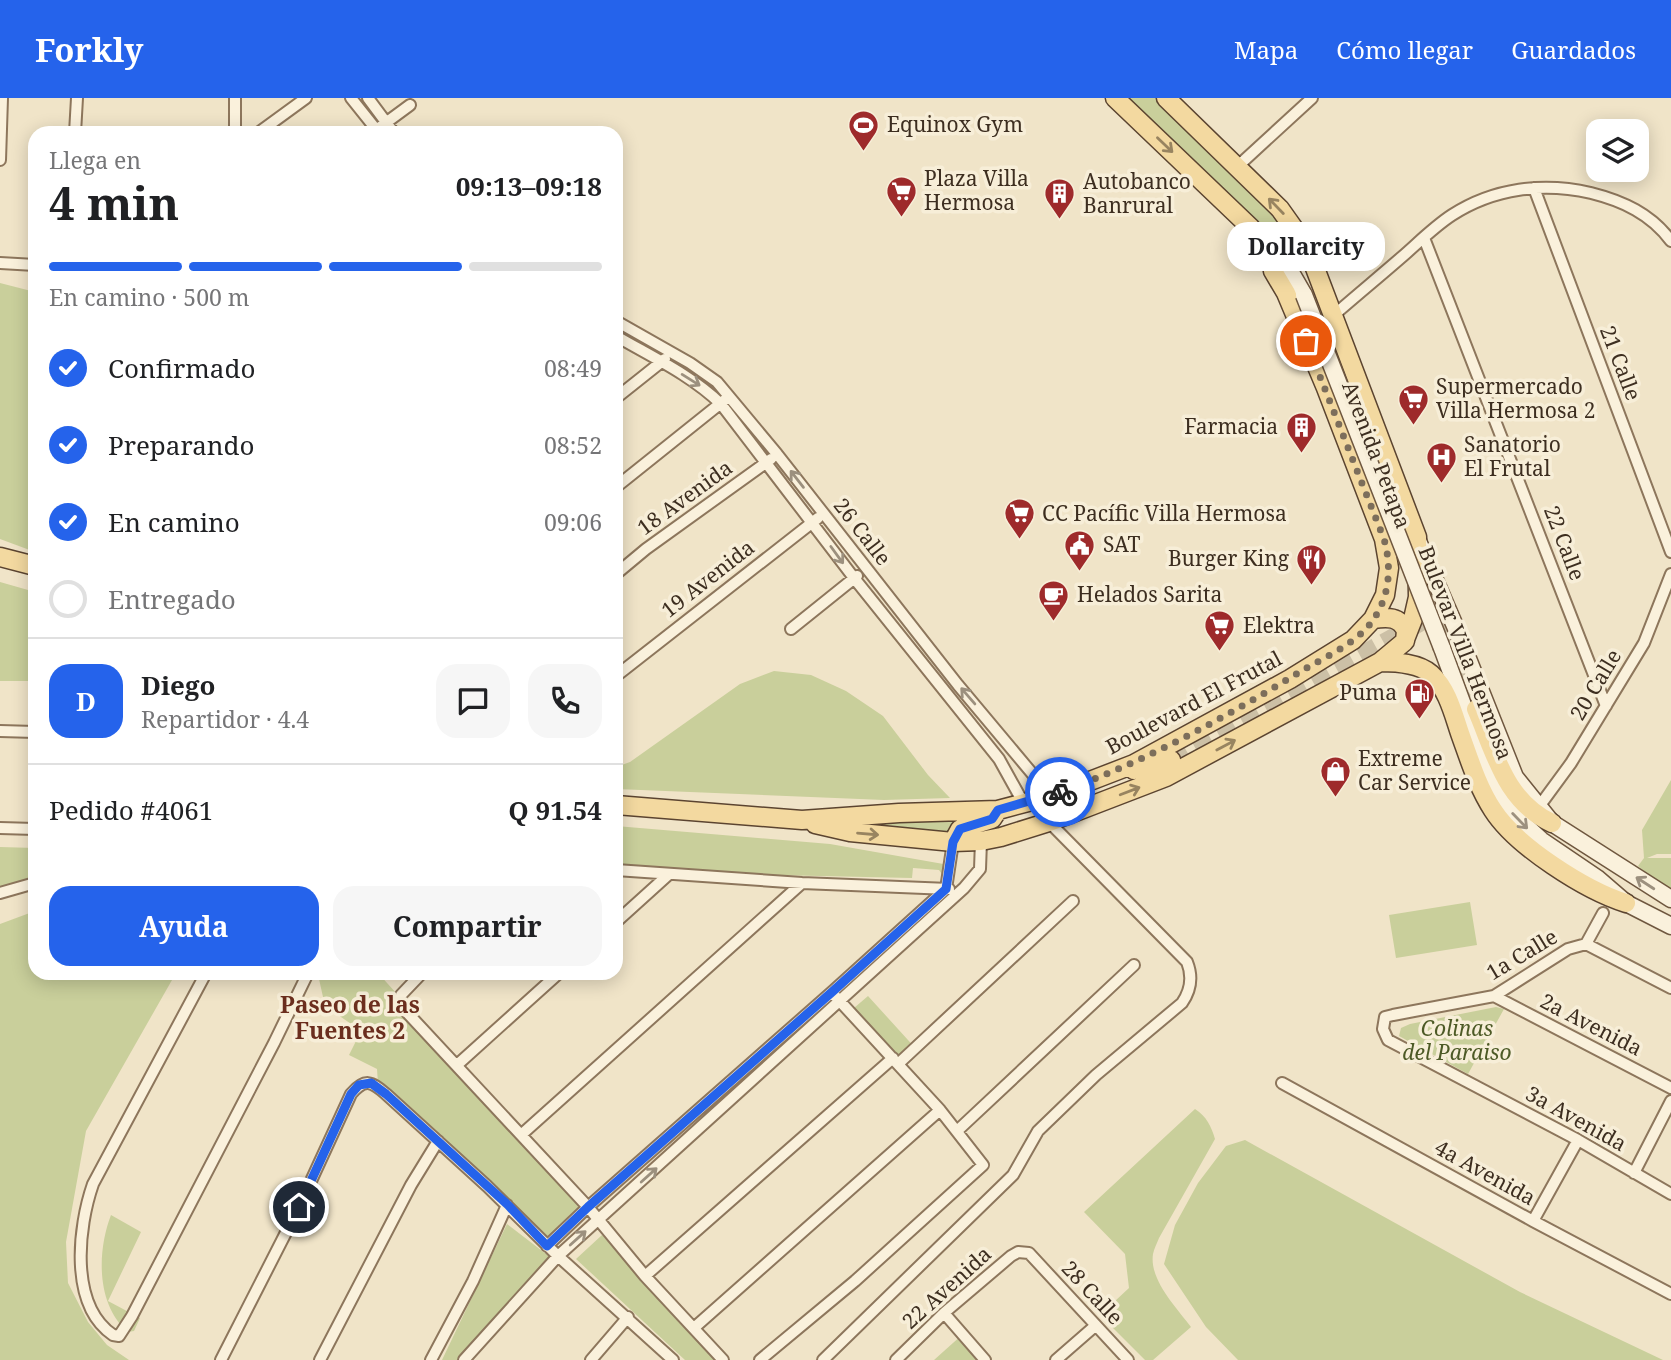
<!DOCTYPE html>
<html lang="es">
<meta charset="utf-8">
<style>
:root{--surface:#fff;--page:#f6f6f6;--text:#202124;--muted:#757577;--line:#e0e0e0;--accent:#2563eb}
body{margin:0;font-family:"Noto Serif",serif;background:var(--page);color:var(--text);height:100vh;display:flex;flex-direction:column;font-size:26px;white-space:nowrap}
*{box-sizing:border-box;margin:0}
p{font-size:23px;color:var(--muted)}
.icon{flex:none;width:38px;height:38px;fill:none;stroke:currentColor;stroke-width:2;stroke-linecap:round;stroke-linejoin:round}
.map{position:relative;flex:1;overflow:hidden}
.details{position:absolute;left:28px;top:28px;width:595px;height:854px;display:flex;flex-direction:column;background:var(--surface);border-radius:21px;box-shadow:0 4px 18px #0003}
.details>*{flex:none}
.tools{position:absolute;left:1586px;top:21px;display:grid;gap:14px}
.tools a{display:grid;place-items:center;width:63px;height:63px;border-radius:14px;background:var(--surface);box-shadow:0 4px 18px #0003;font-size:35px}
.pin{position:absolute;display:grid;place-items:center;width:60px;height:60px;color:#fff;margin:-30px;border:4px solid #fff;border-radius:50%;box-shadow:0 2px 7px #0007}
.courier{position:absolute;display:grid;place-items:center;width:70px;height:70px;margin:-35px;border:5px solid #2563eb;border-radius:50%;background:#fff;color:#222;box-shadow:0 2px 9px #0007}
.bubble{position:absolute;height:49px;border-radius:21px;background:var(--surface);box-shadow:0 4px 18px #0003;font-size:23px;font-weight:700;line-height:49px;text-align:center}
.summary em{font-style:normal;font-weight:700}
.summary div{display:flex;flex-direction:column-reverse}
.summary{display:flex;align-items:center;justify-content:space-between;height:119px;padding:0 21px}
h1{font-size:46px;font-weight:700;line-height:52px}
.bar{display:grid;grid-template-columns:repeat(4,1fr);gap:10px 7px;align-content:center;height:84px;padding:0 21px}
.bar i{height:9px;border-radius:5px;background:var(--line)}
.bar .current{background:var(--accent)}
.bar p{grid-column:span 4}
.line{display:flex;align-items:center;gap:18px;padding:0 21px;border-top:2px solid var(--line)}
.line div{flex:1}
.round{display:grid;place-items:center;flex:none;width:74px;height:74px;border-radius:21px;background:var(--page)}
ol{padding:0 21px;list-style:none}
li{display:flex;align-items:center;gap:21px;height:77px}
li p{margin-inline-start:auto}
li .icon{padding:7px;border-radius:50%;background:var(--accent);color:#fff;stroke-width:4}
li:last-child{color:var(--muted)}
li i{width:38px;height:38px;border:4px solid var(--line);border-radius:50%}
.action{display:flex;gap:14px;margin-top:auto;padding:14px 21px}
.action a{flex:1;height:80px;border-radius:21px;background:var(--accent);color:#fff;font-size:28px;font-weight:700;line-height:80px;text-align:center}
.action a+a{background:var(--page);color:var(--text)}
header{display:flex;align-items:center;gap:42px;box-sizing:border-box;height:98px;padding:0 35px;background:var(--accent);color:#fff}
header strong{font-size:33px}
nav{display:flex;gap:38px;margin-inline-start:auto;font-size:24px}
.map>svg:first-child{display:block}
.green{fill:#c9cf9b}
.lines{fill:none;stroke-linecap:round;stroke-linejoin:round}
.primary-tunnel{stroke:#ccc0a6;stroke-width:18;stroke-dasharray:18 9;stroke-linecap:butt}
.street-casing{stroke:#8d765c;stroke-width:14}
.secondary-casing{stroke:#6f573f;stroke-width:19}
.primary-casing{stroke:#5b4430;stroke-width:21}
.street{stroke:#faf1dc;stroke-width:10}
.secondary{stroke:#faf1dc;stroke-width:16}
.primary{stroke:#f3d9a0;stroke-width:18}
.secondary-bridge-casing{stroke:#6f573f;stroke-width:19;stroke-linecap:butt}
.secondary-bridge{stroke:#faf1dc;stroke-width:16}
.oneway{stroke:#988460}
.oneway2{stroke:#9c907e}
.done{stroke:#7c6e5b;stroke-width:7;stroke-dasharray:0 12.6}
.route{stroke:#2563eb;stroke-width:9}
.labels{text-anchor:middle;stroke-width:7;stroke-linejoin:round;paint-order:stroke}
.poi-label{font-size:21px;fill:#3d2e20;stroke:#f7eed8;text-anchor:start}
.street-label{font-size:21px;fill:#3d2e20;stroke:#f7eed8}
.park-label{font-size:21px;font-style:italic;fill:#4d5a26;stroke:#f7eed8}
.neighbourhood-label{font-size:23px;font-weight:bold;fill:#6b2e1e;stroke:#f7eed8}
</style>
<header>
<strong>Forkly</strong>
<nav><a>Mapa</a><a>Cómo llegar</a><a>Guardados</a></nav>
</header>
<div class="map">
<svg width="1671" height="1262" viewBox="0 0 1671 1262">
<rect width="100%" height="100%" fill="#f0e4c8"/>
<!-- green -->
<path class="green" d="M1126,0H1162L1234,74L1294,142L1280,154Z
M0,185L35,194V454L0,441Z
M0,484L35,494V583H0Z
M774,573L811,577L846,593L883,618L928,677L950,700L884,702L616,691V669L630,664L740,586Z
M1671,682V756H1657L1647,760H1671V795L1638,768L1644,760L1642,732Z
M953,721L954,735L854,725Z
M616,728L830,746L949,767L944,779L939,772L913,770L912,780L685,775L616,767Z
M0,749L35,750V783L0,793Z
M1470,804L1477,847L1396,860L1389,817Z
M35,813V875H176L86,1033L66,1144L68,1185L88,1224L107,1247L129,1262H0V826Z
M320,875H378L588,1107L546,1149L378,986L377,971L349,957L358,939L357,930L325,908L319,881Z
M868,898L918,953L904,966L854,910Z
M1496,909L1504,911L1468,976L1399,938L1401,930L1410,926Z
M1195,1011C1207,1019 1211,1028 1215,1041L1159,1140C1157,1145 1154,1151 1153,1156C1149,1182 1177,1210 1191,1229L1153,1262H1145L1100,1217L1129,1190L1125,1156L1084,1114Z
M1245,1042L1520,1194L1663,1262H1238L1206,1229L1164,1166L1175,1127L1198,1085L1226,1048Z
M111,1117L141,1134L108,1203L140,1220L134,1233L128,1234C96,1207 97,1153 111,1117Z
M507,1126L550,1159L468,1262H442Z
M602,1137L715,1262H685L576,1161Z
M963,1236L988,1262H934Z"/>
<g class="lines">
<!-- primary-tunnel -->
<path class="primary-tunnel" d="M1171,662L1421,524L1438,525L1449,534L1476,611"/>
<defs>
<path id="street" d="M351,0L379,35
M368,0L394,35
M75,35L77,0
M235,35V0
M258,35L306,0
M372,35L410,7
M0,62L2,0
M1238,68L1312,0
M1534,90L1671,454
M1424,140L1606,608
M0,165L35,167
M1334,217C1357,197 1380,178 1403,158C1419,144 1435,128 1452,117C1494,90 1543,84 1591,95C1623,103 1651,116 1671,143
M616,223L690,265L717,284L777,356L958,587L1051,698
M616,238C652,259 691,277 721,306L854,480L999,661L1024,706
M616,300L665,261
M616,389L726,301
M616,476L646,451L771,361
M791,531L857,478
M616,578L818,420
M0,633L35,634
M1538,710L1571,665L1644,545L1671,476
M0,730L35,731
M616,772L802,785L949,791
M0,795L35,785
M1603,815L1586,846L1568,851L1494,898L1393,917L1385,919L1383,931L1388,942L1578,1042L1671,1096
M616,824L668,777
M1586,846L1671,890
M206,875L93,1086C78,1129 69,1207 113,1237L119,1238L132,1218L274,945L308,875
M422,875L401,897V908L588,1109L645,1178L723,1262
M1494,898L1671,990
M898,966L1073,803
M457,967L559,875
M1282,985L1533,1123L1671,1196
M957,1033L1134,867
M521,1037L802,785
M1634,1075L1671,1003
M1533,1123L1578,1042
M547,1148L588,1109L832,894L946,791L953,744
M645,1178L893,960
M944,1215L985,1262
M695,1229L940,1012
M221,1262L299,1109L351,996C365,980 371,983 386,996L487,1088L558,1158L673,1262
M320,1262L411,1087L438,1043
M431,1262L473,1183L507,1107
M464,1262L558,1158L964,790L980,771L981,743
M591,1262L628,1219
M760,1262L855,1183L983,1067L940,1012L836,899
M823,1262L1013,1077L1038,1033L1096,977L1182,905C1191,892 1193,879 1187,864L1049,724
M896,1262L944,1215L1011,1158L1018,1154L1029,1155L1128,1262
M1056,1262L1095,1228"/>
<path id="secondary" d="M1270,153L1285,164L1304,197
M1418,443L1455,528L1515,679L1552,725L1671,801
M1442,550L1487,672L1499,696L1515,718L1541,742L1597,780L1626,805L1671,828"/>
<path id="primary" d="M0,459L35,468
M1373,521C1387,519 1400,518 1406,533L1405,543
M1380,564C1397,564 1418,565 1431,576C1448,591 1454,618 1461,638C1470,663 1478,689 1493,712C1516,748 1585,792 1626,805
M1476,611C1495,655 1505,703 1552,725
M1134,672L1164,666L1171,662
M616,707L802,722L899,715L998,712L1051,698L1134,666L1290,581L1353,542L1373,521L1385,497L1389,470L1384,441L1326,290L1286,195L1273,173L1270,153L1250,129L1115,0
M815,726L850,734L953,744L981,743L1001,739L1049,724L1166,679L1380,564L1404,544L1413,521L1418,499L1417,439L1307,149L1280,111L1166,0
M953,744L960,731L992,721L996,715"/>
</defs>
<!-- street casing -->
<use href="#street" class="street-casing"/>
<!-- secondary casing -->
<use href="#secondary" class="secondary-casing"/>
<!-- primary casing -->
<use href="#primary" class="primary-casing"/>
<!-- street -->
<use href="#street" class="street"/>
<!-- secondary -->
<use href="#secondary" class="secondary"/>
<!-- primary -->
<use href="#primary" class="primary"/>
<defs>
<path id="secondary-bridge" d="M1304,197L1442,550"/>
</defs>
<!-- secondary-bridge casing -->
<use href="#secondary-bridge" class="secondary-bridge-casing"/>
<!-- secondary-bridge -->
<use href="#secondary-bridge" class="secondary-bridge"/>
</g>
<!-- one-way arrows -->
<defs><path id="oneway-shaft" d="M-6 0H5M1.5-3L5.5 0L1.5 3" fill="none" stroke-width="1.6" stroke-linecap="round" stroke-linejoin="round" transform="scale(1.75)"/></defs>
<g class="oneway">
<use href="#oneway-shaft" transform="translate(1165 47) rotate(44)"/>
<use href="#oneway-shaft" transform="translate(1276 108) rotate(-134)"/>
<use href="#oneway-shaft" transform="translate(1226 647) rotate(-28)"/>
<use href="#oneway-shaft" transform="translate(1130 693) rotate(-21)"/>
<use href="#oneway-shaft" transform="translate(868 736) rotate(5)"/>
</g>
<g class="oneway2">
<use href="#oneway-shaft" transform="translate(691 282) rotate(32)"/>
<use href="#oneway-shaft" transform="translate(797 381) rotate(-128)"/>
<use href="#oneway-shaft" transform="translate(837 457) rotate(54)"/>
<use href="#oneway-shaft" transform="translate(968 598) rotate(-131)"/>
<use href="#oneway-shaft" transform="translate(1520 723) rotate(46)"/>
<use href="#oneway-shaft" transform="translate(1645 785) rotate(-147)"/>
<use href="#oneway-shaft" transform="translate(649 1077) rotate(-42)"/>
<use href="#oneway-shaft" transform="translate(578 1140) rotate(-42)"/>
</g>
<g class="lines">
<!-- done -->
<path class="done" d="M1060,694C1145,664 1226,619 1303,572C1324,560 1349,548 1366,531C1389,505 1393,473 1384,441L1306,243"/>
<!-- route -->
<path class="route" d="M299,1109L351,996L359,987L371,985L386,996L508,1107L547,1148L588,1109L832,894L946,791L953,744L960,731L992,721L998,712L1060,694"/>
</g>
<!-- icons -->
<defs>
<symbol id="stadium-pin" viewBox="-11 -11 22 30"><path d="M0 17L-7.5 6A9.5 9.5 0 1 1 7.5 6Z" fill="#9e2a2b" stroke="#f7eed8"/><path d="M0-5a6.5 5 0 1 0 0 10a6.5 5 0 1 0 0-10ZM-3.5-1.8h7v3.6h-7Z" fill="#fff"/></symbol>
<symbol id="supermarket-pin" viewBox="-11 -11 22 30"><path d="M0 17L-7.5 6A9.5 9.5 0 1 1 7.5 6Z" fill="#9e2a2b" stroke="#f7eed8"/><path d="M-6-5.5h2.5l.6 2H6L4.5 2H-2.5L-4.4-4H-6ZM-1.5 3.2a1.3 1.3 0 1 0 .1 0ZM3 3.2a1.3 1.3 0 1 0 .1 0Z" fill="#fff"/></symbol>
<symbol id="building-pin" viewBox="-11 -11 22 30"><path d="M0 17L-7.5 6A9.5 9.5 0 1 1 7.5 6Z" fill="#9e2a2b" stroke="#f7eed8"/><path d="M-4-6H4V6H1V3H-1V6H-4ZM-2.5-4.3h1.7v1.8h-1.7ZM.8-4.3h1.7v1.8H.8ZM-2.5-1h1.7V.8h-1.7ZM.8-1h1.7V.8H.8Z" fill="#fff"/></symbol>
<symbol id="hospital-pin" viewBox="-11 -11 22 30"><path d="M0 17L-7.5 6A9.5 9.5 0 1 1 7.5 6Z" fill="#9e2a2b" stroke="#f7eed8"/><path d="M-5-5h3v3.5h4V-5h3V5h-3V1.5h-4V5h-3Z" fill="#fff"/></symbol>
<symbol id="civic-pin" viewBox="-11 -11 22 30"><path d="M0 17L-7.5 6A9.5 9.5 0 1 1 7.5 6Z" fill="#9e2a2b" stroke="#f7eed8"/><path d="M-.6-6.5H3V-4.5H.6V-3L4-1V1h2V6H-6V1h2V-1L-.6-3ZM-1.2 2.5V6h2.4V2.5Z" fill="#fff"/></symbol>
<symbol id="restaurant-pin" viewBox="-11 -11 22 30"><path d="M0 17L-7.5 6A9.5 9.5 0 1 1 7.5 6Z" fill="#9e2a2b" stroke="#f7eed8"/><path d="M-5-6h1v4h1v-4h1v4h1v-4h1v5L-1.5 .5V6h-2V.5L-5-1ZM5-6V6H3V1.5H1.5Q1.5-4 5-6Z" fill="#fff"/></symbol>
<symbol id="cafe-pin" viewBox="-11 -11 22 30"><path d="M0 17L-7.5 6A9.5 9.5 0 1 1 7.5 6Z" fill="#9e2a2b" stroke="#f7eed8"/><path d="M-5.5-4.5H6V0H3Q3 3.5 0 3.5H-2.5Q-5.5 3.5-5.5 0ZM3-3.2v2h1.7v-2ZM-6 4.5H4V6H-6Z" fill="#fff"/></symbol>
<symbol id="fuel-pin" viewBox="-11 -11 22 30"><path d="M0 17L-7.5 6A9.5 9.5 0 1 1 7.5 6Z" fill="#9e2a2b" stroke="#f7eed8"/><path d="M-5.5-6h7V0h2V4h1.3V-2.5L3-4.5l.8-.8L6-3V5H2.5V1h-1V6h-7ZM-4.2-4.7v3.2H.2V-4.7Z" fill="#fff"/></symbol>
<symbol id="shop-pin" viewBox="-11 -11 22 30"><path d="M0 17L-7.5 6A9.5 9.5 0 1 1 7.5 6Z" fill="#9e2a2b" stroke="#f7eed8"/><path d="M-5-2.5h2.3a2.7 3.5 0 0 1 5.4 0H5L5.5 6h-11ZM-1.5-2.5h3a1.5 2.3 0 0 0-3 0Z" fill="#fff"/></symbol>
</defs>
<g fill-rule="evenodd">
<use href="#stadium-pin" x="846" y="10" width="35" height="47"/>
<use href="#supermarket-pin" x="884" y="76" width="35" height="47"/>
<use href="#building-pin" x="1042" y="78" width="35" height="47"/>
<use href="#supermarket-pin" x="1396" y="284" width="35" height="47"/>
<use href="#building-pin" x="1284" y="312" width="35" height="47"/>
<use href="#hospital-pin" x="1424" y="342" width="35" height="47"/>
<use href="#supermarket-pin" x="1002" y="398" width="35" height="47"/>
<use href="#civic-pin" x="1062" y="430" width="35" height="47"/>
<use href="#restaurant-pin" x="1294" y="444" width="35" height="47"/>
<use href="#cafe-pin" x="1036" y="480" width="35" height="47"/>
<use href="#supermarket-pin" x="1202" y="510" width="35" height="47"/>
<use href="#fuel-pin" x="1402" y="578" width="35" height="47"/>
<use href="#shop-pin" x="1318" y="656" width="35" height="47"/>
</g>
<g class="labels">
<!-- poi labels -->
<g class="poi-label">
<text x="887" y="34">Equinox Gym</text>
<text x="924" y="88">Plaza Villa<tspan x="924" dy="24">Hermosa</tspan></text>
<text x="1083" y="91">Autobanco<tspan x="1083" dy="24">Banrural</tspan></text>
<text x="1436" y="296">Supermercado<tspan x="1436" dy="24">Villa Hermosa 2</tspan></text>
<text x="1278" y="336" text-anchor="end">Farmacia</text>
<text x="1464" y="354">Sanatorio<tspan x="1464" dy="24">El Frutal</tspan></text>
<text x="1042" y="423">CC Pacífic Villa Hermosa</text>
<text x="1103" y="454">SAT</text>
<text x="1289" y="468" text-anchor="end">Burger King</text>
<text x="1077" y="504">Helados Sarita</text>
<text x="1243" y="535">Elektra</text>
<text x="1397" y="602" text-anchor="end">Puma</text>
<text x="1358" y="668">Extreme<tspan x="1358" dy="24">Car Service</tspan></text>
</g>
<!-- street labels -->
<g class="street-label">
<text transform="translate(1620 265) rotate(69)" y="7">21 Calle</text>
<text transform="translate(1376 357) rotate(69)" y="7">Avenida Petapa</text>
<text transform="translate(685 400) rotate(-36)" y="7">18 Avenida</text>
<text transform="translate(862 434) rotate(52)" y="7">26 Calle</text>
<text transform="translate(1564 445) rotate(69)" y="7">22 Calle</text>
<text transform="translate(708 481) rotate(-38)" y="7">19 Avenida</text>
<text transform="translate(1465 555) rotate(69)" y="7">Bulevar Villa Hermosa</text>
<text transform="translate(1596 587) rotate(-59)" y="7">20 Calle</text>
<text transform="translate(1194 605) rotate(-28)" y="7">Boulevard El Frutal</text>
<text transform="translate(1522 857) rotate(-31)" y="7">1a Calle</text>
<text transform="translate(1591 927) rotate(27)" y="7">2a Avenida</text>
<text transform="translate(1576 1021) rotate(29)" y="7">3a Avenida</text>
<text transform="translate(1485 1075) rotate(29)" y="7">4a Avenida</text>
<text transform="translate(947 1190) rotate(-42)" y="7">22 Avenida</text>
<text transform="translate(1092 1195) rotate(47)" y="7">28 Calle</text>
</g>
<!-- park labels -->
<g class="park-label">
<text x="1457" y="938">Colinas<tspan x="1457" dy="24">del Paraiso</tspan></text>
</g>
<!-- neighbourhood labels -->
<g class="neighbourhood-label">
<text x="350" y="915">Paseo de las<tspan x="350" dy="26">Fuentes 2</tspan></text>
</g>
</g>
</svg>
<div class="tools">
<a><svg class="icon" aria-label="layers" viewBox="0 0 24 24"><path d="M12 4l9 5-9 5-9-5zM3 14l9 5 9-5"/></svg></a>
</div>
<div class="pin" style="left:1306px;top:243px;background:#ea580c"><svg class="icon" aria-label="bag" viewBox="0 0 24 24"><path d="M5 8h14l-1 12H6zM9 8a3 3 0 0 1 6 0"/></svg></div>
<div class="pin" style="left:299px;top:1109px;background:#1f2937"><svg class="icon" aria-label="home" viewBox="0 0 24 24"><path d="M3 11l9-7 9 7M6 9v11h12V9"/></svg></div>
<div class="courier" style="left:1060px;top:694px"><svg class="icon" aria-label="bike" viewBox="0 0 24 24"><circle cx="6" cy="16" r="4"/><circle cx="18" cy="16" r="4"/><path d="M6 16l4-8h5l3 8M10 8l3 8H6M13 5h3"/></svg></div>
<div class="bubble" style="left:1227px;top:124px;width:158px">Dollarcity</div>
<section class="details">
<div class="summary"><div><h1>4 min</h1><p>Llega en</p></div><em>09:13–09:18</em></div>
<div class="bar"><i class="current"></i><i class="current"></i><i class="current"></i><i></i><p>En camino · 500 m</p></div>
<ol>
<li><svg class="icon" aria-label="check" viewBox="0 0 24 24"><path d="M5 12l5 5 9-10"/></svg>Confirmado<p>08:49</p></li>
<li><svg class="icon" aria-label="check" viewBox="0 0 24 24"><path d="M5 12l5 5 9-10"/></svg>Preparando<p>08:52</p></li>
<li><svg class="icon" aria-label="check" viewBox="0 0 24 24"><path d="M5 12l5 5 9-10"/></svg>En camino<p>09:06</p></li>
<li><i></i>Entregado</li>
</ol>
<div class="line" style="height:126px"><b class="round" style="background:var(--accent);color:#fff">D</b><div><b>Diego</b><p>Repartidor · 4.4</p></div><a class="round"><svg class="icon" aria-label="chat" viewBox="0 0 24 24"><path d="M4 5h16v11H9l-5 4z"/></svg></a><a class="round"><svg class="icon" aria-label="phone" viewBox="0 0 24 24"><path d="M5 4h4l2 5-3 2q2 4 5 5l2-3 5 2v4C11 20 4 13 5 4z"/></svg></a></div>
<div class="line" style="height:91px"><div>Pedido #4061</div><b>Q 91.54</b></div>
<div class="action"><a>Ayuda</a><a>Compartir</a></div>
</section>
</div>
